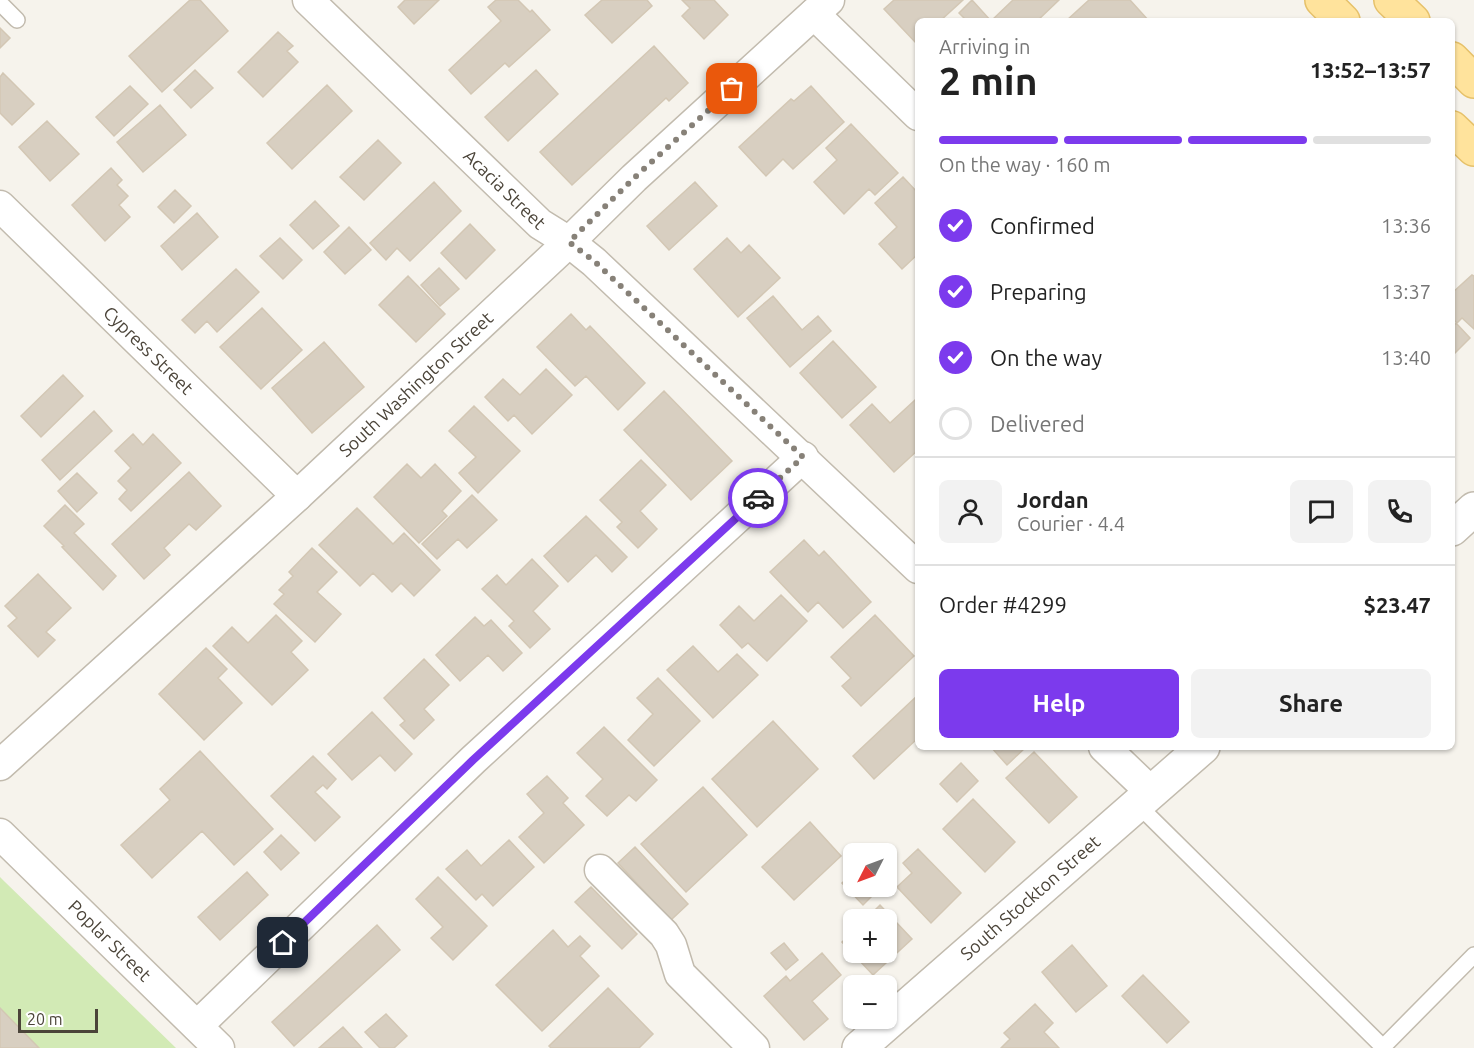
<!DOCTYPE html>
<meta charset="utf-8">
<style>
:root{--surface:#fff;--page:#f2f2f2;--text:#222;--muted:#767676;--line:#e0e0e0;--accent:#7c3aed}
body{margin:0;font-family:Ubuntu,sans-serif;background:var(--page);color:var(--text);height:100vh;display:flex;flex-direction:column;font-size:22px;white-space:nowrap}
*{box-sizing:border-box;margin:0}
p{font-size:20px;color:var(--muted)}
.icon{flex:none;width:33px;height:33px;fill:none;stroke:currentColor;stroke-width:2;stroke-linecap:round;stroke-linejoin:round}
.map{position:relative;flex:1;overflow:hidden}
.sheet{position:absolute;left:915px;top:18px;width:540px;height:732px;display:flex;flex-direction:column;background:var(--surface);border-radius:9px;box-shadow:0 2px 4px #0004}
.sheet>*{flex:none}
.needle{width:39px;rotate:228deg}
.buttons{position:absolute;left:843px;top:843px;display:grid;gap:12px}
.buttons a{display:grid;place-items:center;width:54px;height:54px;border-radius:9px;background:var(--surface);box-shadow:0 2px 4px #0004;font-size:30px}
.scale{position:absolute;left:18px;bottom:15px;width:80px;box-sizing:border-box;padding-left:6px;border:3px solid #4b4439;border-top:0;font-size:16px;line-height:21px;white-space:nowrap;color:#4b4439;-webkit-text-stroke:4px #fff;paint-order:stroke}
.pin{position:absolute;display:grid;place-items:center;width:51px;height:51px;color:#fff;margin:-26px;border-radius:12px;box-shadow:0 3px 9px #0006}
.courier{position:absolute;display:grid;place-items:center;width:60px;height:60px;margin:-30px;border:4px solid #7c3aed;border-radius:50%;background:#fff;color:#222;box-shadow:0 2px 8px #0007}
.head em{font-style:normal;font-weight:700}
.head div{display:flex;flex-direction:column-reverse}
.head{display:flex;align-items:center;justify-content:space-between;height:102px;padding:0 24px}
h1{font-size:39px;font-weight:700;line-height:45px}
.bar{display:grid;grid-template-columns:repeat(4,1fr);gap:9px 6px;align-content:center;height:72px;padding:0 24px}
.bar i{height:8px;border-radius:4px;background:var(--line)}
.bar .selected{background:var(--accent)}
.bar p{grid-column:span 4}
.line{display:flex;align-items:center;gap:15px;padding:0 24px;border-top:2px solid var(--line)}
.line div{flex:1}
.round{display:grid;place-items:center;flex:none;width:63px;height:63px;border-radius:9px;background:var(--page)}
ol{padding:0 24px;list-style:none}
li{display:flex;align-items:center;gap:18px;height:66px}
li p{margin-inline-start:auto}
li .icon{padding:6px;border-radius:50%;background:var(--accent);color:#fff;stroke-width:4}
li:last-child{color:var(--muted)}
li i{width:33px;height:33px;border:3px solid var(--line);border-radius:50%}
.action{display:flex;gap:12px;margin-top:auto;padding:12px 24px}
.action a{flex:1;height:69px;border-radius:9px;background:var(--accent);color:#fff;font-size:24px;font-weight:700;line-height:69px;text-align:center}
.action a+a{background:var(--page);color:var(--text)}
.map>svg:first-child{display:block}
.green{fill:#d2eab5}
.building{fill:#d8cfc1;stroke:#d3c7b4;stroke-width:1.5}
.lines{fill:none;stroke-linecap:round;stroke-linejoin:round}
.service-casing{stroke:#c2bbae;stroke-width:18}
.minor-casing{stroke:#c2bbae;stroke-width:33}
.tertiary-casing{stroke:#c2bbae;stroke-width:36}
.primary-casing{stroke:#e6c16a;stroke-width:36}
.service{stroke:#fff;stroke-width:15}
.minor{stroke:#fff;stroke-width:30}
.tertiary{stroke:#fff;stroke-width:33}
.primary{stroke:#ffe39c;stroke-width:33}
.done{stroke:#878178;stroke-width:6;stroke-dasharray:0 10.8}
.route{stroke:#7c3aed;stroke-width:8}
.labels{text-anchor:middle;stroke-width:5;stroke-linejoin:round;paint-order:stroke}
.street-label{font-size:18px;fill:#4b4439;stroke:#fff}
</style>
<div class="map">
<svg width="1474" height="1048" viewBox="0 0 1474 1048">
<rect width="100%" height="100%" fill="#f6f3ec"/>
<!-- green -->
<path class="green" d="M0,877L5,882L176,1048H0Z"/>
<!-- building -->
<path class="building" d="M190,0H200L228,31L162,92L129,56Z
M405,0H439L414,24L398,7Z
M496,0H518L530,12L532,10L550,30L509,67L505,63L471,94L449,70L501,21L488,7Z
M602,0H647L652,6L612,43L585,15Z
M682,0H714L728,15L704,39L682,16L690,8Z
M894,0H963L940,21H918V41L916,43L884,9Z
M972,0L991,21L1013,0H1059L1037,21H963L965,19L959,13Z
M1089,0H1130L1149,21H1066Z
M0,28L10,38L0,48Z
M278,32L293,46L287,51L298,62L263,97L238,72Z
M654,46L688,83L669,101L666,98L572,185L540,152Z
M195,70L213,88L191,108L174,90Z
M536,70L558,94L508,141L485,117Z
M3,73L34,104L12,125L0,113V77Z
M327,85L352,111L292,169L267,143Z
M130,86L148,104L114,136L96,117Z
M811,86L844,122L793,169L783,159L766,176L739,147L791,99L794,101Z
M160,105L186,135L143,172L117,142Z
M47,121L79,154L50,181L19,147Z
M851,124L898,173L875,195L869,189L844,214L814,182L837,160L826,148Z
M378,140L401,163L364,200L340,177Z
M111,168L122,180L117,185L128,196L119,205L130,217L105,241L72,205Z
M903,177L918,193V254L902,269L879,244L897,227L875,203Z
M434,182L461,211L410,261L397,248L386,260L370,243Z
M695,182L717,206L669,250L647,226Z
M175,190L191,206L174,223L158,207Z
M315,201L339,226L313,249L290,225Z
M197,213L218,237L182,270L161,246Z
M470,224L495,250L466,279L441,253Z
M349,227L371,250L345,274L324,252Z
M280,238L302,260L283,279L260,256Z
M727,238L741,253L749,245L780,278L738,317L694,269Z
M439,268L459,289L440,306L421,285Z
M236,269L259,292L217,332L207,321L195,333L182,320Z
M1472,275L1474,276V329L1462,318L1457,323L1452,318V293Z
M408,276L445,314L416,342L379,305Z
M773,296L802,330L818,316L831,331L790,367L747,318Z
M262,308L302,350L261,389L220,347Z
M571,314L586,330L590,326L645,383L618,410L586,376L575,386L537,347Z
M1456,323L1470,338L1452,356V327Z
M833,341L876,387L842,418L800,373Z
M324,342L364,387L312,433L272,388Z
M546,369L572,395L532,434L514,415L508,421L485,397L503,379L520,395Z
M63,375L83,396L41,437L21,416Z
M664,391L732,461L691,500L624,430Z
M915,400L918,403V450L894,472L850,425L872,404L890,423Z
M474,406L520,451L478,493L459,473L476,457L449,431Z
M94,411L112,431L60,480L42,460Z
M133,434L143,445L153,434L181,463L131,511L119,499L127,490L118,481L131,468L115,451Z
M641,460L666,485L640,511L657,529L638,548L617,527L622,522L600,500Z
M407,464L421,478L435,464L461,491L442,511L447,516L419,543L374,497Z
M189,472L221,506L196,530L189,524L164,548L170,555L144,579L112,544Z
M77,473L97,493L77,512L58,491Z
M472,495L497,520L467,548L458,539L437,559L422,544Z
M65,505L84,524L74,533L116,576L103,590L62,547L64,546L44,526Z
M357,508L393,544L404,533L440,570L414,596L401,583L392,592L373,573L360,586L319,545Z
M586,516L627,557L612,572L596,555L568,582L544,556Z
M804,540L819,556L824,551L871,602L843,628L818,602L808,612L770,572Z
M312,548L337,572L317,592L341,614L315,642L274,604L284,594L279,590L293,576L289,572Z
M532,559L558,586L533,611L550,629L530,648L509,626L514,621L482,589L497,575L506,585Z
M38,574L71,608L46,632L55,640L38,657L8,626L17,618L5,606Z
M781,595L807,621L767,661L748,643L742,648L720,625L739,606L754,621Z
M276,615L302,641L291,652L308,670L272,705L213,646L232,627L248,643Z
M875,615L914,656L861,706L842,686L851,678L831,657Z
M475,617L484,626L491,620L522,653L503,671L488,655L460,681L436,655Z
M693,646L718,672L737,654L758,675L713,718L667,670Z
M206,648L227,669L218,678L242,703L204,740L159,694Z
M424,659L449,685L424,709L434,720L414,739L400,725L405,721L384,698Z
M658,678L700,721L654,766L628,740L653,714L637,698Z
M918,695V738L874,779L853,756Z
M372,712L412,754L395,771L380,755L352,780L328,754Z
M773,721L818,769L757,827L712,779Z
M604,727L657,780L636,801L629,795L607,816L586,796L603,779L577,753Z
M991,747H1026L1007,765Z
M200,751L273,829L234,865L202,831L152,878L121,845L170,800L160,789Z
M1034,752L1077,797L1049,823L1006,778Z
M313,756L336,779L327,789L323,785L315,792L340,817L315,841L271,796Z
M961,763L978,781L957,802L940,784Z
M547,776L568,798L563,803L584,825L544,863L519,837L544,813L527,794Z
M703,787L747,835L686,892L641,844Z
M973,799L1015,842L985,872L943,829Z
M810,822L841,856L794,900L762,867Z
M281,835L299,853L281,870L264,852Z
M509,840L534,867L493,906L482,894L476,900L446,869L467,850L481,866Z
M635,847L688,904L671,920L618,863Z
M918,849L961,893L931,923L897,887L912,873L903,863Z
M247,872L268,895L220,940L198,917Z
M854,872V886H882L863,905L842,883Z
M438,877L487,926L453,960L431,938L443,927L416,899Z
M591,887L637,934L622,949L575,902Z
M880,905L912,939L873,975L842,942L854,931V952H886V920H865Z
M377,925L400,950L294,1046L272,1022Z
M553,930L568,947L580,936L590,946L580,956L599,976L542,1031L496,985Z
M784,943L798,960L786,970L771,953Z
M1072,945L1107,986L1076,1012L1042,972Z
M822,953L841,975L812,1001L828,1019L804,1040L764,996L786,976L790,981Z
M1143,975L1189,1022L1167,1043L1122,996Z
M608,988L653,1034L639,1048H551L549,1046Z
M1035,1004L1053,1023L1044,1032L1059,1048H1001L1010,1039L1004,1033Z
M0,1008L39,1048H0Z
M386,1014L407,1036L394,1048H380L365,1032Z
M343,1027L362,1048H319Z"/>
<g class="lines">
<defs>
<path id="service" d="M0,3L17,20
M1137,804L1384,1048
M1383,1047L1474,955"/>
<g id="minor">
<path id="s1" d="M308,0L540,224L569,242L594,262L918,568"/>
<path d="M814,14L918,115"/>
<path id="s2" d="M0,206L297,496"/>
<path d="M1104,747L1151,792"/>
<path id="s3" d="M0,765L297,496L569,242L634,178L829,0"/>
<path id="s4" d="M0,834L219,1048"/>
<path d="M600,870L664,934L671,945L680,974L754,1048"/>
<path d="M197,1026L473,760L803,457"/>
</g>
<g id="tertiary">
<path d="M1452,529L1474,509"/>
<path id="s5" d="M859,1048L1203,747"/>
</g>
<path id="primary" d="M1322,0L1343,21
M1391,0L1413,21
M1452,59L1474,81
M1452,128L1474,149"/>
</defs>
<!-- service casing -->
<use href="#service" class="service-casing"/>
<!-- minor casing -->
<use href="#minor" class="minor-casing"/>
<!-- tertiary casing -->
<use href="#tertiary" class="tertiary-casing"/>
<!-- primary casing -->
<use href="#primary" class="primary-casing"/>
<!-- service -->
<use href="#service" class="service"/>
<!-- minor -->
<use href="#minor" class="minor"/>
<!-- tertiary -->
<use href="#tertiary" class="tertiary"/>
<!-- primary -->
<use href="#primary" class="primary"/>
</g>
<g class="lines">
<!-- done -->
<path class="done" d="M732,89L634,178L569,242L594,261L803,457L758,498"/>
<!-- route -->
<path class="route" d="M283,943L473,760L758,498"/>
</g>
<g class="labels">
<!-- street labels -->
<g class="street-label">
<text dy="6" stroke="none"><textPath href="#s1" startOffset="273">Acacia Street</textPath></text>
<text dy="6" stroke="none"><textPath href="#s2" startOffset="207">Cypress Street</textPath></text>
<text dy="6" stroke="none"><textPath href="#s3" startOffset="564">South Washington Street</textPath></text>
<text dy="6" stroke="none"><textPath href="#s5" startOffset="228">South Stockton Street</textPath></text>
<text dy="6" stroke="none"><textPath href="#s4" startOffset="153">Poplar Street</textPath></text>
</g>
</g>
</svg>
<div class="buttons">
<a><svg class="needle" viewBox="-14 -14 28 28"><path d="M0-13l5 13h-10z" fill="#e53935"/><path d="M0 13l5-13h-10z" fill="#767676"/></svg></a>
<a>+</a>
<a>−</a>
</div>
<div class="scale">20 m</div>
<div class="pin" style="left:732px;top:89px;background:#ea580c"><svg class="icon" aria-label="bag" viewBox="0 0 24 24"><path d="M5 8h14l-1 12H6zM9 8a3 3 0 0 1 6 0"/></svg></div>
<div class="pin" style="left:283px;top:943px;background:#1f2937"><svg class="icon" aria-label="home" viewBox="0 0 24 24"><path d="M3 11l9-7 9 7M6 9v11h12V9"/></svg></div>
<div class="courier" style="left:758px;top:498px"><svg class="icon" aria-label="car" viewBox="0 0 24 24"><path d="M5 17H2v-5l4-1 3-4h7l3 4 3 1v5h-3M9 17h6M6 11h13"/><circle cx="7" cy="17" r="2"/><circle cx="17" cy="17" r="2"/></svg></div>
<section class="sheet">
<div class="head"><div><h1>2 min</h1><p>Arriving in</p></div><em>13:52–13:57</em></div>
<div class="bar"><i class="selected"></i><i class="selected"></i><i class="selected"></i><i></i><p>On the way · 160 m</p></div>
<ol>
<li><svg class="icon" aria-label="check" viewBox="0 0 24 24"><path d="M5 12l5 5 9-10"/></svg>Confirmed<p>13:36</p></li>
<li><svg class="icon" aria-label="check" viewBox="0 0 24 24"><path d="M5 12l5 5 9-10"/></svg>Preparing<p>13:37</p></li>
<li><svg class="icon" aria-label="check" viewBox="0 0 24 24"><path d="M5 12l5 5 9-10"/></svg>On the way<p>13:40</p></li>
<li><i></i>Delivered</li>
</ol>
<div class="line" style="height:108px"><a class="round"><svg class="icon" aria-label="person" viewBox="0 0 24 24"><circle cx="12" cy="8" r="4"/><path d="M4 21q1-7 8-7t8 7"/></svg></a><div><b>Jordan</b><p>Courier · 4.4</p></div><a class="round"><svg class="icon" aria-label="chat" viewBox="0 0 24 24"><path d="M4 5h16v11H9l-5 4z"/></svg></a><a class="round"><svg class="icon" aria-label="phone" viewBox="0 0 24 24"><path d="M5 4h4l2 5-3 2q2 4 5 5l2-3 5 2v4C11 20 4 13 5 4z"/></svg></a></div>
<div class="line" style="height:78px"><div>Order #4299</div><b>$23.47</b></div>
<div class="action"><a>Help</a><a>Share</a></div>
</section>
</div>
